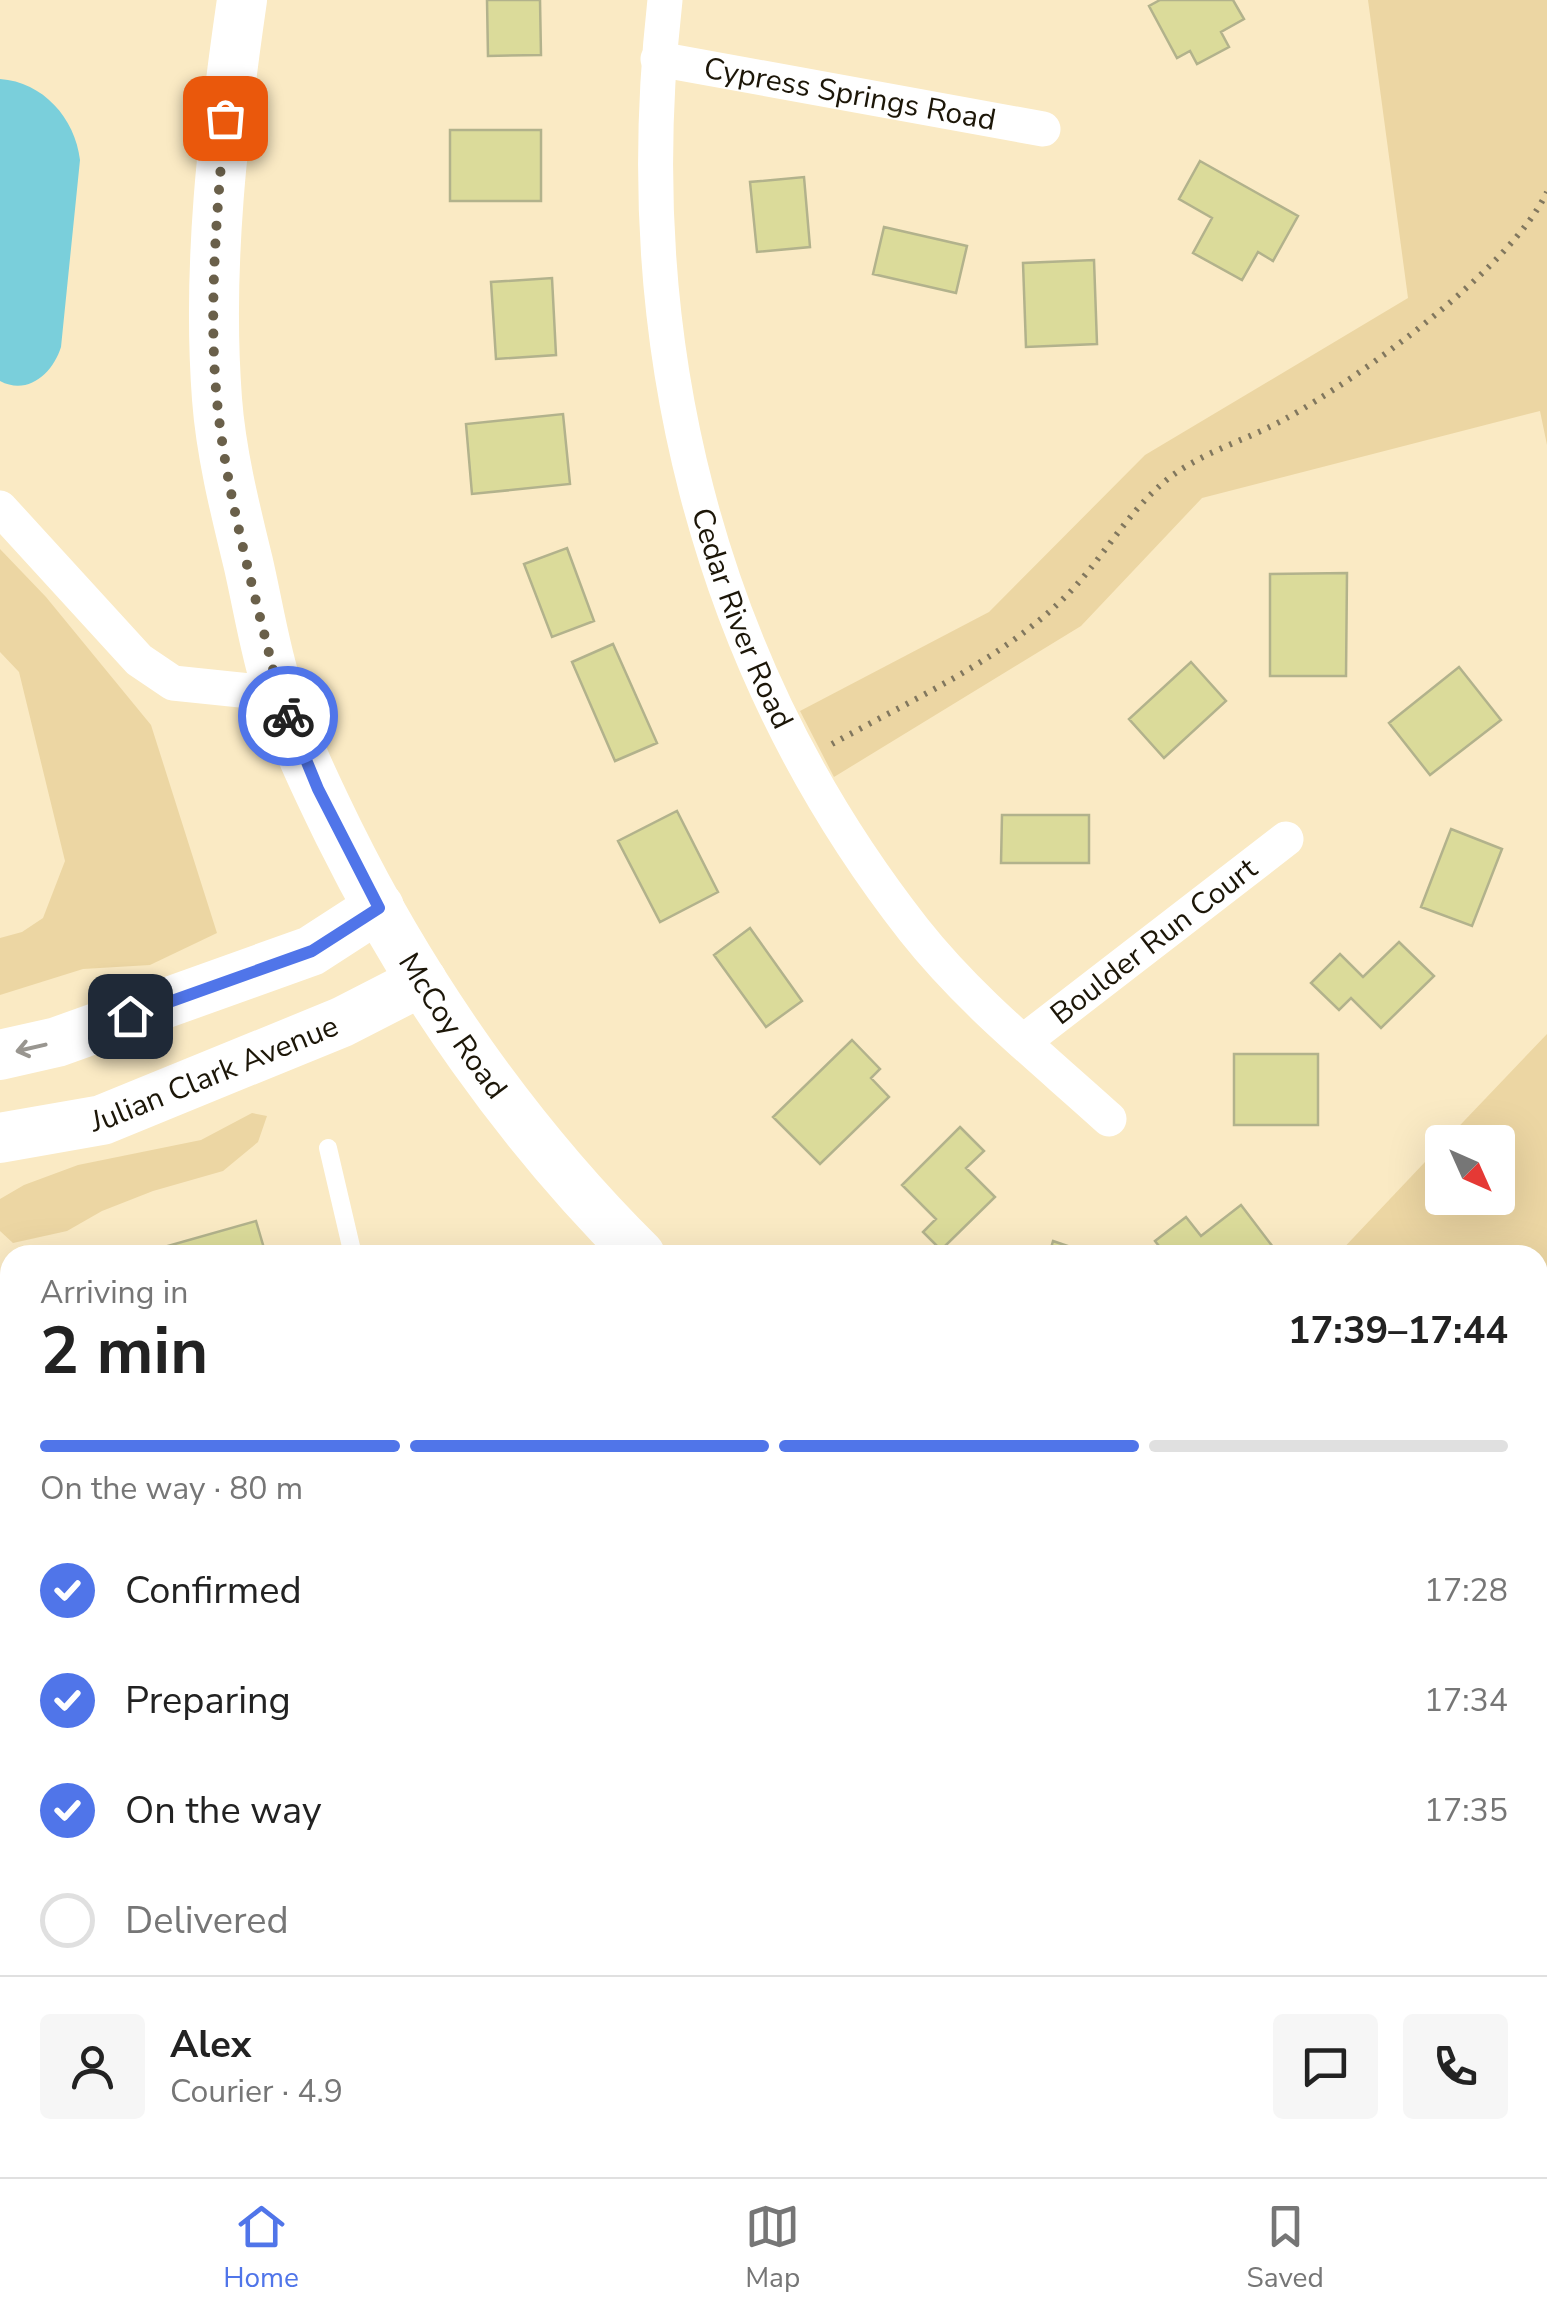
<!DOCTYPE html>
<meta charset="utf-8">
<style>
:root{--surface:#fff;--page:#f6f6f6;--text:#222;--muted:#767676;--line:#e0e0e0;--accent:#5075e9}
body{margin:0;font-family:"Nunito Sans",sans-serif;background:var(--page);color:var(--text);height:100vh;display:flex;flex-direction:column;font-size:38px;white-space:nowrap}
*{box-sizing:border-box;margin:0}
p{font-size:32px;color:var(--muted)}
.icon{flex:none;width:55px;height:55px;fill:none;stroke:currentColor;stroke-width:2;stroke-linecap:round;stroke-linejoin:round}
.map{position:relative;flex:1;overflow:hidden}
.side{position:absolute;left:0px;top:1245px;width:1548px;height:932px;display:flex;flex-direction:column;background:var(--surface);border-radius:30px 30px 0 0;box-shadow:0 10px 40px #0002}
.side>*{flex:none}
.needle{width:65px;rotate:135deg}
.tools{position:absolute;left:1425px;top:1125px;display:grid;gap:20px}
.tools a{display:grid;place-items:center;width:90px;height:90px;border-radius:10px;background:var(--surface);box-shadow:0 10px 40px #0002;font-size:50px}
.pin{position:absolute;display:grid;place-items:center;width:85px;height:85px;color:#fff;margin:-42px;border-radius:20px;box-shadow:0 5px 15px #0006}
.courier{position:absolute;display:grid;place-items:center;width:100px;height:100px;margin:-50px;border:8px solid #5075e9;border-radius:50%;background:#fff;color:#222;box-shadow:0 2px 12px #0007}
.summary em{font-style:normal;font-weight:700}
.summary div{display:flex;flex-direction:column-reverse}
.summary{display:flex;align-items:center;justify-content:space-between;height:170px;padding:0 40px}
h1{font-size:65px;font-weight:700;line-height:75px}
.bar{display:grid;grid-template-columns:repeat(4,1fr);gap:15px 10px;align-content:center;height:120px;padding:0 40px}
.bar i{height:12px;border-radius:8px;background:var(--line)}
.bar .on{background:var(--accent)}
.bar p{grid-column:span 4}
.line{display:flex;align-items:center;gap:25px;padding:0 40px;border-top:2px solid var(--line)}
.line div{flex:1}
.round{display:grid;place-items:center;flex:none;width:105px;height:105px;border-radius:10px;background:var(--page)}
ol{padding:0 40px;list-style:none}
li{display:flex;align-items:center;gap:30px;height:110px}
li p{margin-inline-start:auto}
li .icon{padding:10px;border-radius:50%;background:var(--accent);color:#fff;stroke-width:4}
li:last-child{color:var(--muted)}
li i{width:55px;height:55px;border:5px solid var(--line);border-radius:50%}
.tabs{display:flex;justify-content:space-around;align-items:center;height:140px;border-top:2px solid var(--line);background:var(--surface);font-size:28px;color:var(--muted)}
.tabs a{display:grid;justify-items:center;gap:5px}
.tabs .on{color:var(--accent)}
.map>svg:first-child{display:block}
.green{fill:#ecd6a3}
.water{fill:#7acfdb}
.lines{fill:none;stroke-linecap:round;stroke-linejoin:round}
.stream{stroke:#7acfdb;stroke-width:11}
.building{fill:#dbdb9a;stroke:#b2b28c;stroke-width:2.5}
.path{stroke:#81775e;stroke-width:6;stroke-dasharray:2.5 8;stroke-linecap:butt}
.lane{stroke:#fff;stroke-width:18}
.street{stroke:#fff;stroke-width:35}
.secondary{stroke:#fff;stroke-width:50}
.oneway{stroke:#999690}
.done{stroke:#6a604a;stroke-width:10;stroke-dasharray:0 18}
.route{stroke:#5075e9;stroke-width:12}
.labels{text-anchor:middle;stroke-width:8;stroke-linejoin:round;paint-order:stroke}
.street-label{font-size:30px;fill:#1c1608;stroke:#fff}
</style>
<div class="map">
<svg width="1547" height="2177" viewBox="0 0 1547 2177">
<rect width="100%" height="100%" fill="#faeac4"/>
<!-- green -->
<path class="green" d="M1368,0H1547V445L1540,411L1202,498L1081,626L834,777L800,711L989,612L1145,455L1408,298Z
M0,549L46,597L151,725L217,933L150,965L83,969L0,995V938L22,932L43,918L65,861L19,672L0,652Z
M1547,1034V1450L1538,1460V1255H1337L1442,1144V1198H1498V1142H1444Z
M252,1113L267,1116L258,1142L223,1171L153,1191L102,1211L67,1231L13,1243L0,1231V1199L24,1185L78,1165L201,1140Z
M0,1539L10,1546V2168H1086L1076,2177H0Z"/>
<!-- water -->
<path class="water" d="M0,79C43,82 75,118 80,160L61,347C53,373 28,396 0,381Z
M1126,2168H1273L1266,2177H1121Z"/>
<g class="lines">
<!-- stream -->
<path class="stream" d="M0,1666L10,1672
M0,2014L10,2015"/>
</g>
<!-- building -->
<path class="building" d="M487,0H540L541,55L488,56Z
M1160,0H1233L1244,19L1221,32L1229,47L1197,64L1190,51L1177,58L1149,6Z
M450,130H541V201H450Z
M1200,161L1298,216L1273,261L1258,252L1242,280L1193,253L1212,218L1179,199Z
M804,177L810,247L757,252L750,182Z
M884,227L967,246L956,293L873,274Z
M1094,260L1097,344L1026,347L1023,263Z
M552,278L556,355L496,359L491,282Z
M563,414L570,484L472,494L466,424Z
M567,548L594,621L552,637L524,564Z
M1347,573L1346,676H1270V574Z
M613,644L657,743L615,761L572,662Z
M1191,662L1226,701L1164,758L1129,719Z
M1459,667L1501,720L1430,775L1389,723Z
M677,811L718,892L660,922L618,841Z
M1002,815H1089V863H1001Z
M1451,829L1502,849L1472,926L1421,907Z
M750,928L802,1001L766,1027L714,955Z
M1399,942L1434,976L1381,1028L1351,998L1339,1010L1311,983L1340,954L1363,977Z
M852,1040L880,1069L871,1078L889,1097L820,1164L773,1117Z
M1234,1054H1318V1125H1234Z
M960,1127L984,1151L966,1168L995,1197L941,1250L923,1232L936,1219L902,1185Z
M1241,1205L1279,1255H1166L1155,1241L1186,1217L1201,1236Z
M256,1221L266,1255H136Z
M1053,1241L1094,1255H1049Z
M1538,1827L1547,1838V1903L1538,1912Z"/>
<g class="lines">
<!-- path -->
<path class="path" d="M832,744C911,700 1000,661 1064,598C1102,561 1127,511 1169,478C1204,451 1247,440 1285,419C1360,378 1511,268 1547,192"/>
<!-- lane -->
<path class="lane" d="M328,1148L353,1255
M0,1448L10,1458"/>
<!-- street -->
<g class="street">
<path id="s1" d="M665,0C627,336 704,662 914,930C970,1001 1042,1058 1109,1119"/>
<path id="s2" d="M658,59L1043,129"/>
<path d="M0,508L139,660L173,683L279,694"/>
<path id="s3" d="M1023,1042L1286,839"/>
</g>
<!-- secondary -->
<g class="secondary">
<path id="s4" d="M242,0C223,131 207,266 217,399C221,453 235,509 248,562C258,605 265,652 279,694C295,742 317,788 339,833C415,987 518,1134 640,1255"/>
<path d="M0,1055L57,1042L311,951L379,907"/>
<path id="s5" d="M0,1138L102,1120L342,1022L422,981"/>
<path d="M1519,2168L1527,2177"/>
</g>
</g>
<!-- one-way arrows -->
<defs><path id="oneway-shaft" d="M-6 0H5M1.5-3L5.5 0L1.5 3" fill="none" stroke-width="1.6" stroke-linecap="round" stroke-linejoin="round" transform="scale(2.5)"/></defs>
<use class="oneway" href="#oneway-shaft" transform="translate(31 1048) rotate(167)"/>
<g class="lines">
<!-- done -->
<path class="done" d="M225,118C217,211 208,308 217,401C227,500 256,597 279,694L288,716"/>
<!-- route -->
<path class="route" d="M130,1016L312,951L379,908L318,789L288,716"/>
</g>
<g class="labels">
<!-- street labels -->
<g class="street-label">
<text dy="10" stroke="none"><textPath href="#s2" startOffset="195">Cypress Springs Road</textPath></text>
<text dy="10" stroke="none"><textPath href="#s1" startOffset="630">Cedar River Road</textPath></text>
<text dy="10" stroke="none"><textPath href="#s3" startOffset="165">Boulder Run Court</textPath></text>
<text dy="10" stroke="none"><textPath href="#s4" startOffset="1078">McCoy Road</textPath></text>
<text dy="10" stroke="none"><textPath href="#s5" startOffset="225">Julian Clark Avenue</textPath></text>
</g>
</g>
</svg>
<div class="tools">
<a><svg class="needle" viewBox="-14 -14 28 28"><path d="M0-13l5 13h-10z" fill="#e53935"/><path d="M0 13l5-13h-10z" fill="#767676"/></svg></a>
</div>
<div class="pin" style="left:225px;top:118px;background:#ea580c"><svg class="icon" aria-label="bag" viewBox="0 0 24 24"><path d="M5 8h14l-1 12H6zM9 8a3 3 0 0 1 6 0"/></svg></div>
<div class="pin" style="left:130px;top:1016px;background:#1f2937"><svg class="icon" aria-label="home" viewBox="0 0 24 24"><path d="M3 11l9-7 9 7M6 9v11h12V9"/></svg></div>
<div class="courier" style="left:288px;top:716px"><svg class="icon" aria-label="bike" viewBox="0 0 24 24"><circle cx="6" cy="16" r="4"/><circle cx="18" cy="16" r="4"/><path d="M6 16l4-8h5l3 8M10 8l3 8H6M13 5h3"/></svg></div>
<section class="side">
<div class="summary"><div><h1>2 min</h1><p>Arriving in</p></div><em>17:39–17:44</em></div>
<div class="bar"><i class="on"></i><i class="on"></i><i class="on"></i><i></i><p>On the way · 80 m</p></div>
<ol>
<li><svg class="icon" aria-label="check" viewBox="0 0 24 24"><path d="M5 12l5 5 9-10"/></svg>Confirmed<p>17:28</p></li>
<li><svg class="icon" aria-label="check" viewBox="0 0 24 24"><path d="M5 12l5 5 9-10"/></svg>Preparing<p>17:34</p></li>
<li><svg class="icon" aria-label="check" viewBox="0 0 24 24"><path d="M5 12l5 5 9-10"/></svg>On the way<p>17:35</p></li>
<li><i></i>Delivered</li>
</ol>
<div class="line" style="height:180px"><a class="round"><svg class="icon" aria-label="person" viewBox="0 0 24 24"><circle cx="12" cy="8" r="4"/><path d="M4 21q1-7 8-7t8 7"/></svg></a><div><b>Alex</b><p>Courier · 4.9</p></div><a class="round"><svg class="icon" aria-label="chat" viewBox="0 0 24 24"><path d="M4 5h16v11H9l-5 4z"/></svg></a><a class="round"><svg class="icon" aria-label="phone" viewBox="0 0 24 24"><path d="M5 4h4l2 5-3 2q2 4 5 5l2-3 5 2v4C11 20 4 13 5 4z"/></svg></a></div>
</section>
</div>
<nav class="tabs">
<a class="on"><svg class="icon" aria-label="home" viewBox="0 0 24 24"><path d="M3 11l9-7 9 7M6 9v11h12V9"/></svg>Home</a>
<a><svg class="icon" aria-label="map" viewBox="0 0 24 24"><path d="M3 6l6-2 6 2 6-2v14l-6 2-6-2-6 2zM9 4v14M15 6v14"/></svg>Map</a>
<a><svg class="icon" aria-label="saved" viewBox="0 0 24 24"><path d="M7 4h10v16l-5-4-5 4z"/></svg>Saved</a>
</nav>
